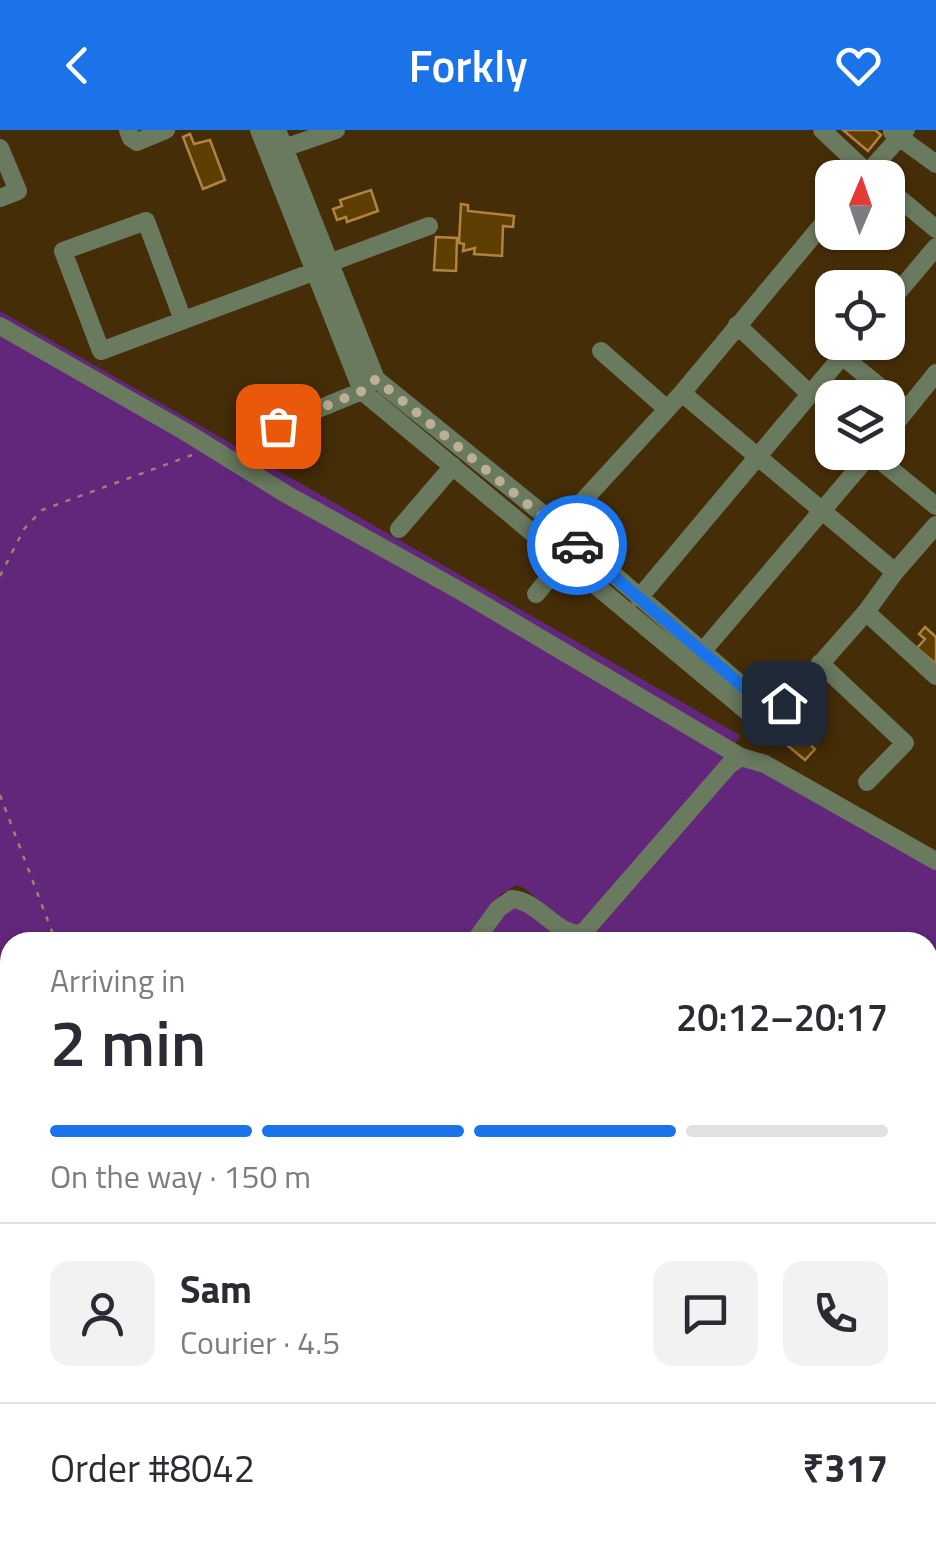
<!DOCTYPE html>
<meta charset="utf-8">
<style>
:root{--surface:#fff;--page:#f2f2f3;--text:#2b2b33;--muted:#7c7c81;--line:#e1e1e2;--accent:#1a73e8}
body{margin:0;font-family:"Titillium Web",sans-serif;background:var(--page);color:var(--text);height:100vh;display:flex;flex-direction:column;font-size:38px;white-space:nowrap}
*{box-sizing:border-box;margin:0}
p{font-size:32px;color:var(--muted)}
.icon{flex:none;width:55px;height:55px;fill:none;stroke:currentColor;stroke-width:2;stroke-linecap:round;stroke-linejoin:round}
.map{position:relative;flex:1;overflow:hidden}
.drawer{position:absolute;left:0px;top:802px;width:938px;height:622px;display:flex;flex-direction:column;background:var(--surface);border-radius:30px 30px 0 0;box-shadow:0 2px 8px #0004}
.drawer>*{flex:none}
.needle{width:65px;rotate:2deg}
.fabs{position:absolute;left:815px;top:30px;display:grid;gap:20px}
.fabs a{display:grid;place-items:center;width:90px;height:90px;border-radius:20px;background:var(--surface);box-shadow:0 2px 8px #0004;font-size:50px}
.pin{position:absolute;display:grid;place-items:center;width:85px;height:85px;color:#fff;margin:-42px;border-radius:20px;box-shadow:0 5px 15px #0006}
.courier{position:absolute;display:grid;place-items:center;width:100px;height:100px;margin:-50px;border:8px solid #1a73e8;border-radius:50%;background:#fff;color:#222;box-shadow:0 2px 12px #0007}
.headline em{font-style:normal;font-weight:600}
.headline div{display:flex;flex-direction:column-reverse}
.headline{display:flex;align-items:center;justify-content:space-between;height:170px;padding:0 50px}
h1{font-size:65px;font-weight:600;line-height:75px}
.bar{display:grid;grid-template-columns:repeat(4,1fr);gap:15px 10px;align-content:center;height:120px;padding:0 50px}
.bar i{height:12px;border-radius:8px;background:var(--line)}
.bar .current{background:var(--accent)}
.bar p{grid-column:span 4}
.line{display:flex;align-items:center;gap:25px;padding:0 50px;border-top:2px solid var(--line)}
.line div{flex:1}
.round{display:grid;place-items:center;flex:none;width:105px;height:105px;border-radius:20px;background:var(--page)}
header{display:flex;justify-content:space-between;align-items:center;height:130px;padding:0 50px;background:var(--accent);color:#fff;font-size:45px;font-weight:600}
.map>svg:first-child{display:block}
.green{fill:#62277b}
.building{fill:#5f3e04;stroke:#b18340;stroke-width:2.5}
.lines{fill:none;stroke-linecap:round;stroke-linejoin:round}
.path{stroke:#98866c;stroke-width:2.5;stroke-dasharray:5 8;stroke-linecap:butt}
.minor{stroke:#697a5f;stroke-width:18}
.done{stroke:#bdae98;stroke-width:10;stroke-dasharray:0 18}
.route{stroke:#1a73e8;stroke-width:12}
</style>
<header><svg class="icon" aria-label="back" viewBox="0 0 24 24"><path d="M15 5l-7 7 7 7"/></svg>Forkly<svg class="icon" aria-label="heart" viewBox="0 0 24 24"><path d="M12 20l-8-8c-3-5 5-10 8-4 3-6 11-1 8 4z"/></svg></header>
<div class="map">
<svg width="936" height="1423" viewBox="0 0 936 1423">
<rect width="100%" height="100%" fill="#452d08"/>
<!-- green -->
<path class="green" d="M0,181L741,606L726,623L729,625L579,797L569,796L524,758L516,755L500,765L466,812H10V1126L0,1120Z
M753,633L936,735V1423H642L629,1415H928V812H582L728,644L736,636Z
M516,778C538,781 554,798 570,812H480L507,781Z
M519,1415H605L619,1423H533Z"/>
<!-- building -->
<path class="building" d="M843,0H875L881,5L868,21Z
M190,4L194,14L210,10L225,50L203,59L183,7Z
M371,60L378,81L347,92L346,87L337,90L333,79L342,76L340,70Z
M461,74L468,75V81L514,86L513,97L503,96L502,126L474,124L475,118L463,121L464,114L459,113Z
M436,107L457,108L456,141L434,140Z
M925,497L936,507V534L917,518L925,509L919,504Z
M791,598L815,619L805,630L781,610Z
M0,1251L10,1256L5,1275L0,1273Z"/>
<g class="lines">
<!-- path -->
<path class="path" d="M0,446L24,399L42,380L192,325
M0,665L56,812"/>
<!-- minor -->
<path class="minor" d="M128,0L131,8L137,12L166,0
M259,0L362,261L760,592L779,581L866,482L895,442L936,395
M277,0L376,249L559,397L762,573H784
M822,0L873,48
M892,2L936,34
M0,18L18,61L0,68
M284,18L336,0
M863,48L906,0
M888,59L936,99
M329,133L429,96
M888,174L936,117
M183,190L146,91L63,121L101,221L313,142
M737,195L810,264
M0,196L184,301L286,364L464,463L741,627
M601,221L667,279
M842,226L907,279
M682,263L895,442
M888,303L936,243
M250,307L362,261L372,253
M871,323L936,376
M559,397L682,263L832,83
M399,399L453,336
M536,464L565,429
M639,468L854,212
M866,482L936,546
M702,522L872,322
M820,533L905,613L867,652
M474,812L498,779L512,769C540,771 557,808 583,803L729,635L741,627L765,634L936,731
M0,1106L10,1112
M0,1222L10,1227
M385,1415L400,1423
M616,1415L631,1423
M166,1423L170,1415
M437,1423L440,1415
M488,1423L493,1415"/>
</g>
<g class="lines">
<!-- done -->
<path class="done" d="M278,296L362,261L376,249L577,415"/>
<!-- route -->
<path class="route" d="M577,415L762,573H784"/>
</g>
</svg>
<div class="fabs">
<a><svg class="needle" viewBox="-14 -14 28 28"><path d="M0-13l5 13h-10z" fill="#e53935"/><path d="M0 13l5-13h-10z" fill="#7c7c81"/></svg></a>
<a><svg class="icon" aria-label="locate" viewBox="0 0 24 24"><circle cx="12" cy="12" r="6"/><path d="M12 2v4M12 18v4M2 12h4M18 12h4"/></svg></a>
<a><svg class="icon" aria-label="layers" viewBox="0 0 24 24"><path d="M12 4l9 5-9 5-9-5zM3 14l9 5 9-5"/></svg></a>
</div>
<div class="pin" style="left:278px;top:296px;background:#ea580c"><svg class="icon" aria-label="bag" viewBox="0 0 24 24"><path d="M5 8h14l-1 12H6zM9 8a3 3 0 0 1 6 0"/></svg></div>
<div class="pin" style="left:784px;top:573px;background:#1f2937"><svg class="icon" aria-label="home" viewBox="0 0 24 24"><path d="M3 11l9-7 9 7M6 9v11h12V9"/></svg></div>
<div class="courier" style="left:577px;top:415px"><svg class="icon" aria-label="car" viewBox="0 0 24 24"><path d="M5 17H2v-5l4-1 3-4h7l3 4 3 1v5h-3M9 17h6M6 11h13"/><circle cx="7" cy="17" r="2"/><circle cx="17" cy="17" r="2"/></svg></div>
<section class="drawer">
<div class="headline"><div><h1>2 min</h1><p>Arriving in</p></div><em>20:12–20:17</em></div>
<div class="bar"><i class="current"></i><i class="current"></i><i class="current"></i><i></i><p>On the way · 150 m</p></div>
<div class="line" style="height:180px"><a class="round"><svg class="icon" aria-label="person" viewBox="0 0 24 24"><circle cx="12" cy="8" r="4"/><path d="M4 21q1-7 8-7t8 7"/></svg></a><div><b>Sam</b><p>Courier · 4.5</p></div><a class="round"><svg class="icon" aria-label="chat" viewBox="0 0 24 24"><path d="M4 5h16v11H9l-5 4z"/></svg></a><a class="round"><svg class="icon" aria-label="phone" viewBox="0 0 24 24"><path d="M5 4h4l2 5-3 2q2 4 5 5l2-3 5 2v4C11 20 4 13 5 4z"/></svg></a></div>
<div class="line" style="height:130px"><div>Order #8042</div><b>₹317</b></div>
</section>
</div>
